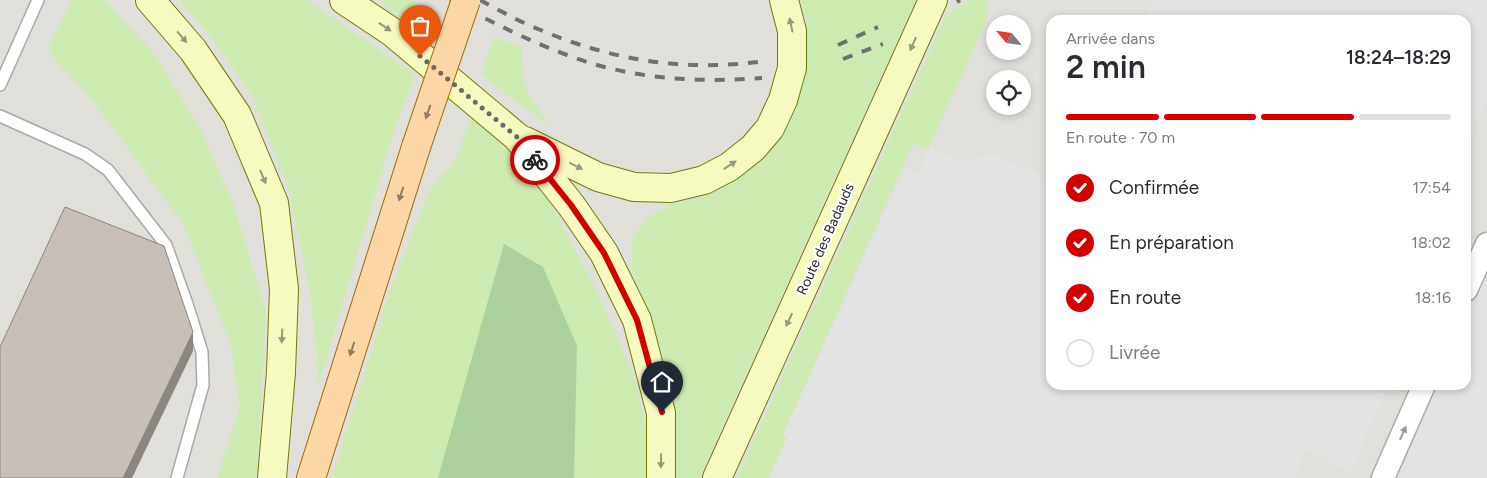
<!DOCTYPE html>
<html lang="fr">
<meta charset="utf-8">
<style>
:root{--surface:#fff;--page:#f7f7f7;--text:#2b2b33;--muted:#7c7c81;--line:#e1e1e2;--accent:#d40000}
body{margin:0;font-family:Figtree,sans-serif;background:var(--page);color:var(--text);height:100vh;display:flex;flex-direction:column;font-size:19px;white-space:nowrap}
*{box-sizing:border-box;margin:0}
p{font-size:16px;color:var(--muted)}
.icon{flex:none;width:28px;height:28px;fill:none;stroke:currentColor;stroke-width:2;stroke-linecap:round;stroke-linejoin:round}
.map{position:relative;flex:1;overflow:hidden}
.drawer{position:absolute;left:1046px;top:15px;width:425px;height:375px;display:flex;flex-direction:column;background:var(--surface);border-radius:15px;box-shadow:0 2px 8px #0003}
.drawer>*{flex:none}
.needle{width:32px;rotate:299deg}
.controls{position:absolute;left:986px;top:15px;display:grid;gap:10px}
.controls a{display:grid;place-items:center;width:45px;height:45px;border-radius:50%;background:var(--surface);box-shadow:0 2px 8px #0003;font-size:25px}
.pin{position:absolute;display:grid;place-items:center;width:42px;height:42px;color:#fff;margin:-51px -21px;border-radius:50% 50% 50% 0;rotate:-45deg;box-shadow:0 0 5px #0007}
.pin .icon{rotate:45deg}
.courier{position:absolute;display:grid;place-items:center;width:50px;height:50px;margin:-25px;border:4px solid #d40000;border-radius:50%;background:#fff;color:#222;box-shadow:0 1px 6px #0007}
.head em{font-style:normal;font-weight:600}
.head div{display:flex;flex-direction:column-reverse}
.head{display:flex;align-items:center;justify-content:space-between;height:85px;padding:0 20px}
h1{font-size:32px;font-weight:600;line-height:38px}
.bar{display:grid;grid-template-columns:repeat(4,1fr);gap:8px 5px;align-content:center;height:60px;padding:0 20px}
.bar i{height:6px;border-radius:4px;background:var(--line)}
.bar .selected{background:var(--accent)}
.bar p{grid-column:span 4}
ol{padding:0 20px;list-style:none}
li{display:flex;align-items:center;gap:15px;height:55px}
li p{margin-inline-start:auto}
li .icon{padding:5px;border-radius:50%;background:var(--accent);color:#fff;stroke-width:4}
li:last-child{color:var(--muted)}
li i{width:28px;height:28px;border:2px solid var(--line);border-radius:50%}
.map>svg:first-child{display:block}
.airport{fill:#e1dfda;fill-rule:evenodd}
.grass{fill:#cdebb0}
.forest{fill:#add19e}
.parking{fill:#e2e2e2}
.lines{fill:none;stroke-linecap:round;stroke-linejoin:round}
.lane-casing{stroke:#a9a9a9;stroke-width:14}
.street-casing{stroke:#a9a9a9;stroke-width:25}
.secondary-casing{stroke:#707d05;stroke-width:30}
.primary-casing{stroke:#a06b00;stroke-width:30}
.lane{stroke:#fff;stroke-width:11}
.street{stroke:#fff;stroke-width:22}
.secondary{stroke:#f7fabf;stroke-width:28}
.primary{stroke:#fcd6a4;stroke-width:28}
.rail{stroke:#707070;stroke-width:4;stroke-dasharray:10 10;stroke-linecap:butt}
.primary-bridge-casing{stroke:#a06b00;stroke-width:30;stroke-linecap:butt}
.primary-bridge{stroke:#fcd6a4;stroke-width:28}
.shaded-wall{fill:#8b8681}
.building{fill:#c7bfb8;stroke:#8b8681}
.oneway{fill:#979978}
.oneway2{fill:#8f7c63}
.oneway3{fill:#9c9c9c}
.done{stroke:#6b6a68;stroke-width:5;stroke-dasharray:0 9}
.route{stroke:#d40000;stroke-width:6}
.labels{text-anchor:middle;stroke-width:4;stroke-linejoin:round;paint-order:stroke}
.street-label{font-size:14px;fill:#222;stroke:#fff}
</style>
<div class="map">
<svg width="1487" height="478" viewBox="0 0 1487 478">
<rect width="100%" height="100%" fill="#f2efe9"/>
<!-- airport -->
<path class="airport" d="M0,0H1487V478H0ZM1051,20H1466V385H1051ZM995,24H1022V51H995ZM995,79H1022V106H995Z"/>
<!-- grass -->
<path class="grass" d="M71,0H105L155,55L200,129L233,203L266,312L258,457L256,478H217L240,406L230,342L183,224L97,106L51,55L49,47Z
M179,0H307L415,75L393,134L319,384L311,299L290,192L250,91L206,31Z
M378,0H411L433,13L426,38Z
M801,0H916L699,478H674L676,446L668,373L651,318L632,270V240L648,217L671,204L698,199L747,171L772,144L798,85L808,23Z
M970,0H987V19L928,150L913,144L783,435L787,437L769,478H737L944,19L955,9Z
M494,37L522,48L521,68L529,96L550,126L481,75Z
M472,116L511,151L552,206L599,295L632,371L648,432V478H574L577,345L445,478H332L392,285L428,193L455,160Z"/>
<!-- forest -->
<path class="forest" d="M504,244L543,267L577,346L574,478H438Z"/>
<!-- parking -->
<path class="parking" d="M1155,0H1487V98L1466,145V20H1146Z
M930,147L966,162L991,153L1051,180V385H1388L1350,473L1307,449L1294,478H769L787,438L783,435L905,168L918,174Z
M1487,270V478H1394L1436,385H1466V317Z"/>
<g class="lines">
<defs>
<path id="lane" d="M0,85L38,0
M0,116L85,154L108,170L166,245L187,304L202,352L203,385L177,478"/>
<path id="street" d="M1466,290L1487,244
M1383,478L1424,385"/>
<path id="secondary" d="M150,0L193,50L237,115L274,203L284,289L281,372L272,478
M344,0L392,32L517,137L571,205L604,253L637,320L661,413V478
M525,141L598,177L634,187L671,188L704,180L729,167L753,148L770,128L783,100L792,68V31L784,0
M717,478L933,0"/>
<path id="primary" d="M311,478L416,147"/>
</defs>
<!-- lane casing -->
<use href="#lane" class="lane-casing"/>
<!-- street casing -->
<use href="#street" class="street-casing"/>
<!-- secondary casing -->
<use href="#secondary" class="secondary-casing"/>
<!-- primary casing -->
<use href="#primary" class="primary-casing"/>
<!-- lane -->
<use href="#lane" class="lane"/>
<!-- street -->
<use href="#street" class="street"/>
<!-- secondary -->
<use href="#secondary" class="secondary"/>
<!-- primary -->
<use href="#primary" class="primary"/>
<!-- rail -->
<path class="rail" d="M450,0C488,20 526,40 567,55C629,79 696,83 762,78
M480,0C499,10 518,21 538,29C614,61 684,72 766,61
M957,2L960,0
M838,45L878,27
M843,59L883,44"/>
<defs>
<path id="primary-bridge" d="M416,147L466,0"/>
</defs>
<!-- primary-bridge casing -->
<use href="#primary-bridge" class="primary-bridge-casing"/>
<!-- primary-bridge -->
<use href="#primary-bridge" class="primary-bridge"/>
</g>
<!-- shaded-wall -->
<path class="shaded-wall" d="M193,332V351L132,478H123Z"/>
<!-- building -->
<path class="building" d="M65,207L164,246L193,332L123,478H0V347Z"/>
<!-- one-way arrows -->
<defs><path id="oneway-solid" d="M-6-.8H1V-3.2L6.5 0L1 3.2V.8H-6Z" transform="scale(1.25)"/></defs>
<g class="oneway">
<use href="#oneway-solid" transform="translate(791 25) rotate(-102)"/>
<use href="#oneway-solid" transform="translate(385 27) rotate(34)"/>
<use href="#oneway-solid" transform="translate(182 37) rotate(49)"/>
<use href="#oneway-solid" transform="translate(913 44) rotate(114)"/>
<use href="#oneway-solid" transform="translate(730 165) rotate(-33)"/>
<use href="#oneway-solid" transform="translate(576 166) rotate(26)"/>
<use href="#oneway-solid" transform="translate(263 177) rotate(67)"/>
<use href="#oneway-solid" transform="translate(789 320) rotate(115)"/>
<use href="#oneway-solid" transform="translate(282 336) rotate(92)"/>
<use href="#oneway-solid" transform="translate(661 461) rotate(91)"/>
</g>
<g class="oneway2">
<use href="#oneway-solid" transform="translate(428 112) rotate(109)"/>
<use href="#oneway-solid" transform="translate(401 194) rotate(108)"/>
<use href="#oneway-solid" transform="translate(352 349) rotate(108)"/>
</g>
<use class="oneway3" href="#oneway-solid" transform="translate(1403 433) rotate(-66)"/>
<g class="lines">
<!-- done -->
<path class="done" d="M420,56L517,137L535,160"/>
<!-- route -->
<path class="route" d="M535,160L571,205L604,253L637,320L662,412"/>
</g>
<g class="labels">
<!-- street labels -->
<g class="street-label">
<text transform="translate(825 239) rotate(-66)" y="5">Route des Badauds</text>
</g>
</g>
</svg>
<div class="controls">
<a><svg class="needle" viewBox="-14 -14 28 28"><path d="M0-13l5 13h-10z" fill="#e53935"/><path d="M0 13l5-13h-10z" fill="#7c7c81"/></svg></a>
<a><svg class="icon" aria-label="locate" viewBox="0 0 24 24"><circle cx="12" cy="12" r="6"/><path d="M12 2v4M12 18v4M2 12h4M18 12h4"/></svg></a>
</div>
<div class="pin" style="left:420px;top:56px;background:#ea580c"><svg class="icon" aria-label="bag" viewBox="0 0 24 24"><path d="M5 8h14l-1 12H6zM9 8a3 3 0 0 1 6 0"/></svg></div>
<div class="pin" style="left:662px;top:412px;background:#1f2937"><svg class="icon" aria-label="home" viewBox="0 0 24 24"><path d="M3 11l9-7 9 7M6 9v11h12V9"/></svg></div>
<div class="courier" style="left:535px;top:160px"><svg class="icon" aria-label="bike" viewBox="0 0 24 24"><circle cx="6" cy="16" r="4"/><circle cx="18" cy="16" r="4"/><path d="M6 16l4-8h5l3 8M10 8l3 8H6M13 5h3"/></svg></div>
<section class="drawer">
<div class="head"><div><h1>2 min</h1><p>Arrivée dans</p></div><em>18:24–18:29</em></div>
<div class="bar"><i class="selected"></i><i class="selected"></i><i class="selected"></i><i></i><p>En route · 70 m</p></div>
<ol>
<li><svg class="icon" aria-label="check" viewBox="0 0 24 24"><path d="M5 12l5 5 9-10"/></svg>Confirmée<p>17:54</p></li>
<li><svg class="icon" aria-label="check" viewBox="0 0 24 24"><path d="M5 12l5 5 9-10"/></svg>En préparation<p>18:02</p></li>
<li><svg class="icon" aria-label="check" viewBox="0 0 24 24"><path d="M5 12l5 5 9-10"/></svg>En route<p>18:16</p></li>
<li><i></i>Livrée</li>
</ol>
</section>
</div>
